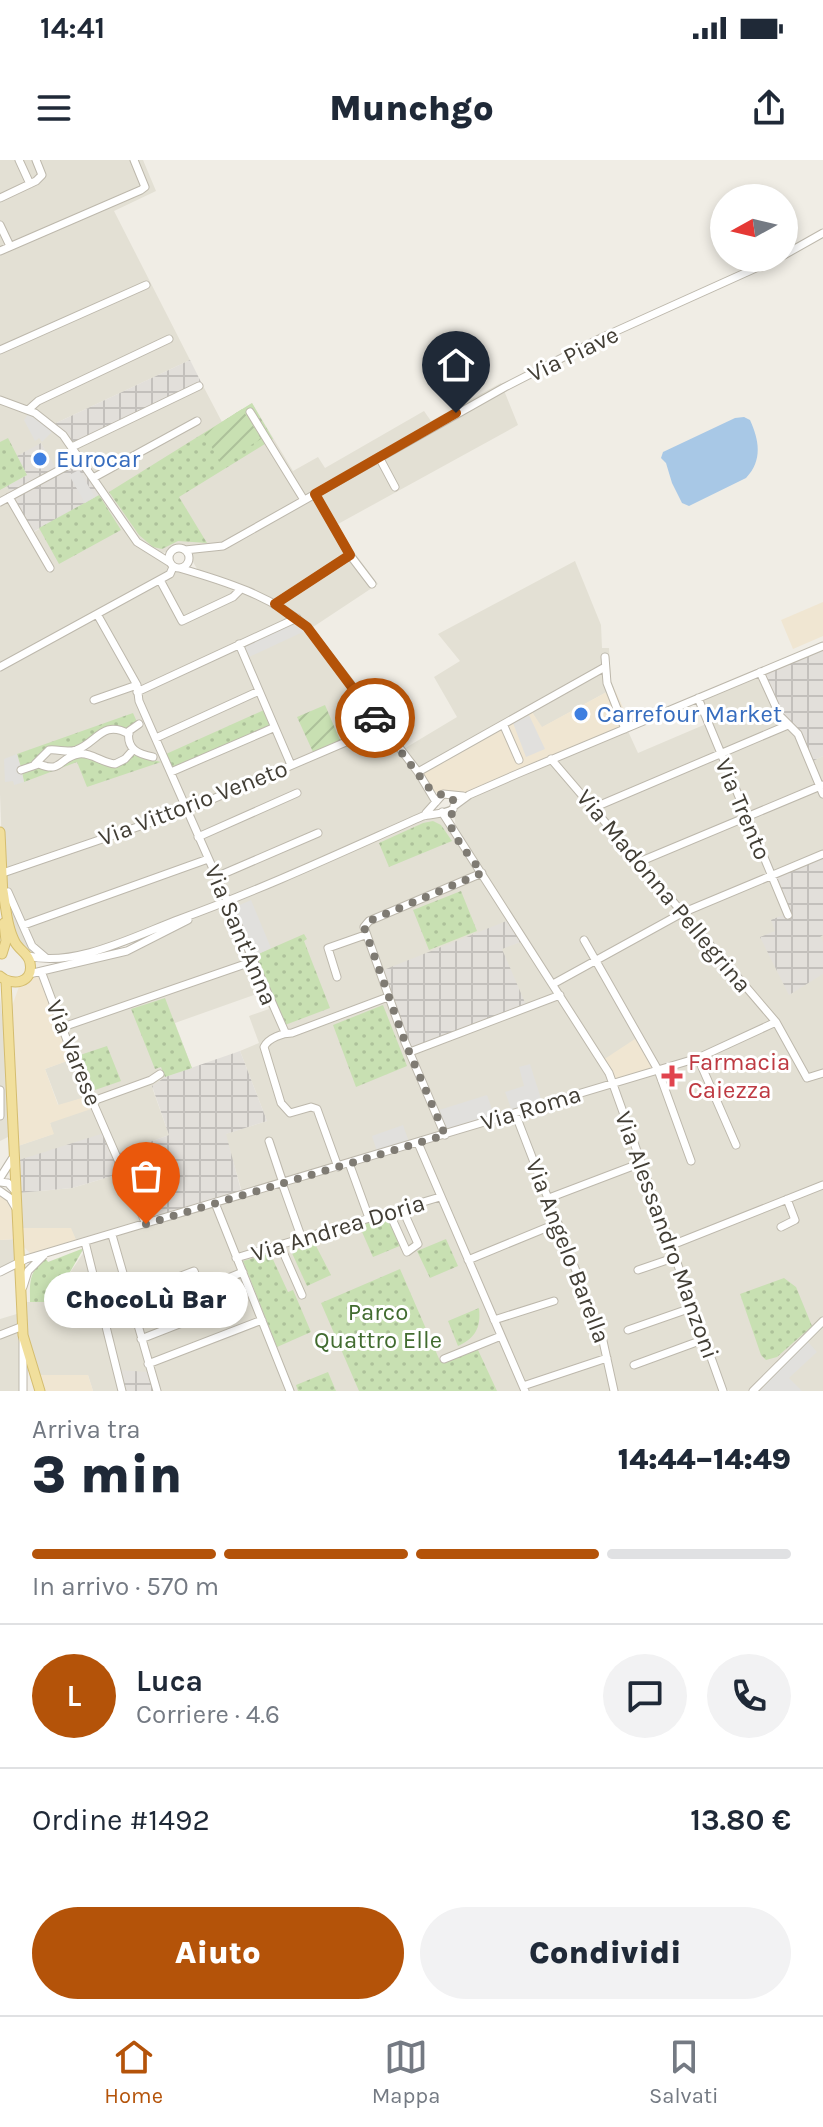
<!DOCTYPE html>
<html lang="it">
<meta charset="utf-8">
<style>
:root{--surface:#fff;--page:#f2f2f3;--text:#1f2937;--muted:#747a83;--line:#e0e1e3;--accent:#b45309}
body{margin:0;font-family:Karla,sans-serif;background:var(--page);color:var(--text);height:100vh;display:flex;flex-direction:column;font-size:30px;white-space:nowrap}
*{box-sizing:border-box;margin:0}
p{font-size:26px;color:var(--muted)}
.icon{flex:none;width:44px;height:44px;fill:none;stroke:currentColor;stroke-width:2;stroke-linecap:round;stroke-linejoin:round}
.map{position:relative;height:1231px;overflow:hidden}
.drawer{display:flex;flex-direction:column;background:var(--surface);flex:1}
.drawer>*{flex:none}
.needle{width:52px;rotate:262deg}
.controls{position:absolute;left:710px;top:24px;display:grid;gap:16px}
.controls a{display:grid;place-items:center;width:88px;height:88px;border-radius:50%;background:var(--surface);box-shadow:0 4px 12px #0003;font-size:40px}
.pin{position:absolute;display:grid;place-items:center;width:68px;height:68px;color:#fff;margin:-82px -34px;border-radius:50% 50% 50% 0;rotate:-45deg;box-shadow:0 0 8px #0007}
.pin .icon{rotate:45deg}
.courier{position:absolute;display:grid;place-items:center;width:80px;height:80px;margin:-40px;border:6px solid #b45309;border-radius:50%;background:#fff;color:#222;box-shadow:0 2px 10px #0007}
.bubble{position:absolute;height:56px;border-radius:28px;background:var(--surface);box-shadow:0 4px 12px #0003;font-size:26px;font-weight:800;line-height:56px;text-align:center}
.headline em{font-style:normal;font-weight:800}
.headline div{display:flex;flex-direction:column-reverse}
.headline{display:flex;align-items:center;justify-content:space-between;height:136px;padding:0 32px}
h1{font-size:52px;font-weight:800;line-height:60px}
.bar{display:grid;grid-template-columns:repeat(4,1fr);gap:12px 8px;align-content:center;height:96px;padding:0 32px}
.bar i{height:10px;border-radius:6px;background:var(--line)}
.bar .selected{background:var(--accent)}
.bar p{grid-column:span 4}
.line{display:flex;align-items:center;gap:20px;padding:0 32px;border-top:2px solid var(--line)}
.line div{flex:1}
.round{display:grid;place-items:center;flex:none;width:84px;height:84px;border-radius:42px;background:var(--page)}
.action{display:flex;gap:16px;margin-top:auto;padding:16px 32px}
.action a{flex:1;height:92px;border-radius:48px;background:var(--accent);color:#fff;font-size:32px;font-weight:800;line-height:92px;text-align:center}
.action a+a{background:var(--page);color:var(--text)}
.status{display:flex;justify-content:space-between;align-items:center;height:56px;padding:0 40px;background:var(--surface);direction:ltr}
.status svg{height:22px;fill:currentColor}
header{display:flex;justify-content:space-between;align-items:center;height:104px;padding:0 32px;background:var(--surface);font-size:36px;font-weight:800}
.menu{display:flex;justify-content:space-around;align-items:center;height:112px;border-top:2px solid var(--line);background:var(--surface);font-size:22px;color:var(--muted)}
.menu a{display:grid;justify-items:center;gap:4px}
.menu .selected{color:var(--accent)}
.map>svg:first-child{display:block}
.residential{fill:#e3e0d4}
.commercial{fill:#f0e6d2}
.industrial{fill:url(#industrial-grid)}
.grass{fill:url(#grass-dots)}
.garden{fill:url(#garden-furrows)}
.parking{fill:#e1e0dd}
.water{fill:#a8c8e6}
.lines{fill:none;stroke-linecap:round;stroke-linejoin:round}
.minor-casing{stroke:#bdb8ac;stroke-width:9}
.major-casing{stroke:#d4bd6f;stroke-width:11}
.minor{stroke:#fff;stroke-width:7}
.major{stroke:#f1df9c;stroke-width:9}
.done{stroke:#7f7b73;stroke-width:8;stroke-dasharray:0 14.4}
.route{stroke:#b45309;stroke-width:10}
.shop-dot{fill:#3f7fe0;stroke:#fff;stroke-width:3}
.health-dot{fill:#e0444e;stroke:#fff;stroke-width:3}
.labels{text-anchor:middle;stroke-width:6;stroke-linejoin:round;paint-order:stroke}
.street-label{font-size:24px;fill:#423e35;stroke:#fff}
.shop-label{font-size:24px;fill:#366cbe;stroke:#fff;text-anchor:start}
.health-label{font-size:24px;fill:#be3a42;stroke:#fff;text-anchor:start}
.park-label{font-size:24px;fill:#426c30;stroke:#fff}
</style>
<div class="status"><b>14:41</b><svg viewBox="0 0 49 12"><path d="M0 12V9h3v3zM5 12V6h3v6zM10 12V3h3v9zM15 12V0h3v12zM26 1h20v11H26zM47 4h2v5h-2z"/></svg></div>
<header><svg class="icon" aria-label="menu" viewBox="0 0 24 24"><path d="M4 6h16M4 12h16M4 18h16"/></svg>Munchgo<svg class="icon" aria-label="share" viewBox="0 0 24 24"><path d="M12 15V3M7 8l5-5 5 5M5 13v7h14v-7"/></svg></header>
<div class="map">
<svg width="823" height="1231" viewBox="0 0 823 1231">
<defs>
<pattern id="industrial-grid" width="8" height="8" patternUnits="userSpaceOnUse" patternTransform="scale(2)"><rect width="8" height="8" fill="#e2dfda"/><path d="M0 4h8M4 0v8" fill="none" stroke="#c3c0bc"/></pattern>
<pattern id="grass-dots" width="8" height="8" patternUnits="userSpaceOnUse" patternTransform="scale(2)"><rect width="8" height="8" fill="#c8e0b2"/><path d="M2 2h.1M6 6h.1" fill="none" stroke="#adc19a" stroke-width="1.8" stroke-linecap="round"/></pattern>
<pattern id="garden-furrows" width="10" height="10" patternUnits="userSpaceOnUse" patternTransform="scale(2)"><rect width="10" height="10" fill="#c8e0b2"/><path d="M-1 1l2-2M0 10L10 0M9 11l2-2" fill="none" stroke="#adc19a"/></pattern>
</defs>
<rect width="100%" height="100%" fill="#f0ede5"/>
<!-- residential -->
<path class="residential" d="M0,0H143L156,31L114,51L190,200L54,264L0,238Z
M201,222L222,262L252,243L293,311L318,297L325,308L424,251L431,261L501,223L518,265L338,364L353,391L378,424L310,469L290,450L199,412L184,387L179,386L168,392L155,394L142,385L73,285Z
M0,244L28,251L53,267L78,298L56,311L41,283L8,326L34,372L101,334L122,365L175,409L274,444L306,468L434,638L430,649L229,741L89,791L47,799L36,797L17,783L3,714L0,634Z
M575,401L601,465L602,488H609L611,521L614,528L541,568L531,550L420,613L402,590L457,557L434,517L460,501L438,474Z
M762,513L812,601L823,596V1160L751,1231H729L723,1225L603,900L456,670L454,651L457,645L470,637L627,569L638,593L706,564L697,540Z
M441,655L509,760L502,788L523,781L610,922L242,1032L225,974L267,961L240,891L259,883L249,856L269,849L262,832L175,863L192,908L165,917L152,927L169,975L114,995L16,1001L15,987L53,974L50,963L88,936L59,946L45,909L72,899L40,812L123,794L203,754L423,659Z
M0,837L9,917L12,975L0,981Z
M610,927L698,1169L721,1231H528L421,985Z
M416,987L522,1231H93L88,1215H37L27,1176L24,1142H67V1117L84,1092L83,1085Z
M122,1013L143,1062L77,1082L70,1068H20L18,1033L72,1028Z
M17,1079V1108L0,1116V1080Z
M20,1153L21,1231H0V1159Z
M823,1164V1231H755Z"/>
<!-- commercial -->
<path class="commercial" d="M823,442V476L793,489L781,460Z
M614,528L631,565L468,634L437,633L429,627L420,613L530,549L542,567Z
M40,812L73,899L45,909L58,945L89,936L94,948L50,963L54,974L15,987L12,846L20,824Z
M638,877L656,909L613,922L603,900Z
M0,1033L16,1050L17,1079L0,1080Z
M20,1068H71L77,1082L32,1095L23,1086Z
M37,1215H88L93,1231H44Z"/>
<!-- industrial -->
<path class="industrial" d="M190,200L201,222L73,285L54,264Z
M41,283L57,310L78,298L101,334L33,372L7,326L27,315L17,296Z
M823,488V596L811,602L799,573L785,561L762,513Z
M823,698V775L820,777L823,782V814L789,835L760,777L775,771L771,760L788,753L774,717Z
M509,760L523,781L502,789L526,845L411,890L381,811Z
M240,891L267,961L226,974L243,1038L145,1068L122,1013L72,1028L18,1033L16,1001L104,973L114,995L169,975L152,926L165,917Z
M119,1210L148,1212L154,1231H125Z"/>
<!-- grass -->
<path class="grass" d="M252,243L273,279L179,337L207,383L178,381L162,389L153,387L139,375L109,332Z
M8,278L27,315L0,330V282Z
M99,335L121,370L59,404L39,368Z
M264,550L271,567L173,609L166,594Z
M133,553L137,562L127,570L113,566L78,588H57L38,600L21,607L17,594Z
M136,595L161,602L87,627L77,602L24,622L22,611L80,596L105,604Z
M433,661L441,665L452,681L389,707L379,683L423,663Z
M461,731L477,771L429,790L413,750Z
M304,774L307,779L304,781L330,848L285,865L256,795Z
M165,838L192,908L165,917L161,907L155,909L131,849Z
M383,845L407,906L356,927L333,865Z
M107,886L121,921L95,930L80,895Z
M389,1056L402,1085L373,1097L359,1065Z
M446,1079L458,1106L430,1118L417,1091Z
M315,1084L331,1115L307,1126L291,1091Z
M84,1088L67,1117V1142H30C30,1123 28,1111 46,1099L48,1102Z
M270,1093L288,1132L293,1130L311,1172L277,1187L243,1101Z
M400,1109L440,1201L478,1190L497,1231H359L321,1143Z
M784,1118L796,1127L812,1166L777,1197L766,1200L761,1195L740,1134Z
M479,1148C481,1167 476,1178 458,1186L448,1161Z
M328,1212L336,1231H298L296,1225Z"/>
<!-- garden -->
<path class="garden" d="M242,249L261,279L221,303L204,274Z
M325,545L340,580L313,592L297,557Z"/>
<!-- parking -->
<path class="parking" d="M29,253L54,270L42,282L39,278L35,281L24,260Z
M79,310L95,337L85,343L69,315Z
M292,463L305,471L249,497L244,485Z
M529,555L545,589L526,597L513,563Z
M17,594L24,622L14,625L13,621L5,622L4,599Z
M251,740L271,788L256,795L235,747Z
M530,904L542,942L512,951L505,932L524,926L519,907Z
M487,935L494,955L447,970L439,950Z
M403,965L409,982L377,991L372,976Z
M807,1181L817,1192L789,1218L802,1231H760Z"/>
<!-- water -->
<path class="water" d="M744,257L750,260C759,280 763,300 746,318L689,346L682,343L672,323L666,303L661,298L663,292L735,258Z"/>
<g class="lines">
<defs>
<path id="minor" d="M19,0L30,24
M0,38L36,21L42,15L36,0
M0,65L10,86
M0,91L141,30L145,27L134,0
M784,95L823,73
M0,190L146,125
M0,240L35,253L63,275L137,382L169,402
M28,250L38,241L169,179
M250,252L304,340
M72,287L199,226
M379,297L395,327
M93,318L197,261
M315,334L350,395L372,424
M9,337L50,408
M0,342L80,299
M169 398a10 10 0 1 1 20 0a10 10 0 1 1-20 0Z
M185,390L223,386L505,227L603,177L778,98
M179,408C224,421 272,436 307,467L418,612L436,642
M160,420L182,461L233,437L240,430
M275,444L350,395
M97,454L137,525L139,541L285,872
M239,484L291,605
M605,497L607,523L625,569
M0,507L170,414L173,407
M760,512L780,556L798,574L823,634
M137,532L297,458
M698,538L788,755
M94,540L137,525
M139,564L129,571C126,589 138,594 153,597
M504,566L519,600
M156,578L259,531
M551,599L776,862L807,918L823,913
M35,604L49,590C59,589 66,593 76,590C97,583 102,559 129,574
M21,610L39,604C62,614 59,597 79,594C91,592 102,603 115,604L125,599L133,590
M171,612L273,568
M418,612L605,507
M454,646L469,635L517,614L823,486
M593,648L788,565
M442,652L609,913L723,1231
M426,653L443,634L463,636
M198,677L297,633
M639,702L823,625
M0,714L187,650L381,567
M216,717L318,673
M8,732L32,786L46,798
M24,765L208,699
M584,780L658,910L691,1001
M28,796C75,808 137,775 180,759C263,729 342,692 423,656C432,654 446,654 453,649
M41,811L74,899L146,1064
M29,814L127,791L188,760
M337,817L328,788L365,775
M553,824L682,753L823,694
M63,867L254,801
M410,892L560,835
M698,898L736,985
M0,930V956
M93,941L151,920L160,914
M515,953L603,1181L614,1231
M445,975L405,882L364,767L369,761L482,713
M269,981L283,1023
M418,983L525,1231
M349,1003L369,1058
M338,1007L317,949L311,947L290,953L281,943L264,887C268,878 283,873 292,873L388,837
M0,1018L12,999
M0,1022L8,1023L16,1032
M282,1023L302,1079
M0,1031L10,1038L17,1050
M549,1038L641,1003
M215,1043L290,1231
M389,1052L407,1092L418,1084L402,1048
M781,1067L795,1060L787,1039
M112,1075L157,1231
M85,1082L122,1231
M280,1085L302,1135
M672,1085L823,1025
M236,1098L440,1037
M468,1100L558,1063
M638,1110L676,1097
M0,1112L26,1099L698,898L776,862
M23,1127L28,1111L44,1095
M129,1136L194,1111L201,1129L243,1112
M494,1160L554,1141
M628,1170L694,1147
M0,1175L23,1166
M23,1177V1231
M141,1179L210,1152L201,1129
M444,1199L501,1176
M148,1204L262,1160
M634,1205L705,1179
M523,1226L607,1198
M753,1231L823,1161"/>
<path id="major" d="M0,672L3,737
M2,794L6,781L4,763
M0,816C12,827 34,823 30,803C29,794 19,790 15,782C7,767 6,748 3,731
M6,821L23,1175L40,1231"/>
</defs>
<!-- minor casing -->
<use href="#minor" class="minor-casing"/>
<!-- major casing -->
<use href="#major" class="major-casing"/>
<!-- minor -->
<use href="#minor" class="minor"/>
<!-- major -->
<use href="#major" class="major"/>
</g>
<g class="lines">
<!-- done -->
<path class="done" d="M146,1064L445,975L405,882L364,767L369,761L482,713C473,700 458,683 452,669C447,658 457,648 452,637L435,633L428,627L375,558"/>
<!-- route -->
<path class="route" d="M375,558L307,467L275,444L350,395L315,334L456,253"/>
</g>
<!-- markers -->
<g class="shop-dot">
<circle cx="40" cy="299" r="8"/>
<circle cx="581" cy="554" r="8"/>
</g>
<path class="health-dot" d="M668 904h8v8h8v8h-8v8h-8v-8h-8v-8h8z"/>
<g class="labels">
<!-- street labels -->
<g class="street-label">
<text transform="translate(573 194) rotate(-26)" y="8">Via Piave</text>
<text transform="translate(193 643) rotate(-21)" y="8">Via Vittorio Veneto</text>
<text transform="translate(743 649) rotate(67)" y="8">Via Trento</text>
<text transform="translate(664 731) rotate(50)" y="8">Via Madonna Pellegrina</text>
<text transform="translate(241 775) rotate(67)" y="8">Via Sant'Anna</text>
<text transform="translate(74 893) rotate(68)" y="8">Via Varese</text>
<text transform="translate(531 948) rotate(-17)" y="8">Via Roma</text>
<text transform="translate(338 1068) rotate(-17)" y="8">Via Andrea Doria</text>
<text transform="translate(667 1075) rotate(70)" y="8">Via Alessandro Manzoni</text>
<text transform="translate(568 1091) rotate(69)" y="8">Via Angelo Barella</text>
</g>
<!-- shop labels -->
<g class="shop-label">
<text x="56" y="307">Eurocar</text>
<text x="597" y="562">Carrefour Market</text>
</g>
<!-- health labels -->
<g class="health-label">
<text x="688" y="910">Farmacia<tspan x="688" dy="28">Caiezza</tspan></text>
</g>
<!-- park labels -->
<g class="park-label">
<text x="378" y="1160">Parco<tspan x="378" dy="28">Quattro Elle</tspan></text>
</g>
</g>
</svg>
<div class="controls">
<a><svg class="needle" viewBox="-14 -14 28 28"><path d="M0-13l5 13h-10z" fill="#e53935"/><path d="M0 13l5-13h-10z" fill="#747a83"/></svg></a>
</div>
<div class="pin" style="left:146px;top:1064px;background:#ea580c"><svg class="icon" aria-label="bag" viewBox="0 0 24 24"><path d="M5 8h14l-1 12H6zM9 8a3 3 0 0 1 6 0"/></svg></div>
<div class="pin" style="left:456px;top:253px;background:#1f2937"><svg class="icon" aria-label="home" viewBox="0 0 24 24"><path d="M3 11l9-7 9 7M6 9v11h12V9"/></svg></div>
<div class="courier" style="left:375px;top:558px"><svg class="icon" aria-label="car" viewBox="0 0 24 24"><path d="M5 17H2v-5l4-1 3-4h7l3 4 3 1v5h-3M9 17h6M6 11h13"/><circle cx="7" cy="17" r="2"/><circle cx="17" cy="17" r="2"/></svg></div>
<div class="bubble" style="left:44px;top:1112px;width:204px">ChocoLù Bar</div>
</div>
<section class="drawer">
<div class="headline"><div><h1>3 min</h1><p>Arriva tra</p></div><em>14:44–14:49</em></div>
<div class="bar"><i class="selected"></i><i class="selected"></i><i class="selected"></i><i></i><p>In arrivo · 570 m</p></div>
<div class="line" style="height:144px"><b class="round" style="background:var(--accent);color:#fff">L</b><div><b>Luca</b><p>Corriere · 4.6</p></div><a class="round"><svg class="icon" aria-label="chat" viewBox="0 0 24 24"><path d="M4 5h16v11H9l-5 4z"/></svg></a><a class="round"><svg class="icon" aria-label="phone" viewBox="0 0 24 24"><path d="M5 4h4l2 5-3 2q2 4 5 5l2-3 5 2v4C11 20 4 13 5 4z"/></svg></a></div>
<div class="line" style="height:104px"><div>Ordine #1492</div><b>13.80 €</b></div>
<div class="action"><a>Aiuto</a><a>Condividi</a></div>
</section>
<nav class="menu">
<a class="selected"><svg class="icon" aria-label="home" viewBox="0 0 24 24"><path d="M3 11l9-7 9 7M6 9v11h12V9"/></svg>Home</a>
<a><svg class="icon" aria-label="map" viewBox="0 0 24 24"><path d="M3 6l6-2 6 2 6-2v14l-6 2-6-2-6 2zM9 4v14M15 6v14"/></svg>Mappa</a>
<a><svg class="icon" aria-label="saved" viewBox="0 0 24 24"><path d="M7 4h10v16l-5-4-5 4z"/></svg>Salvati</a>
</nav>
